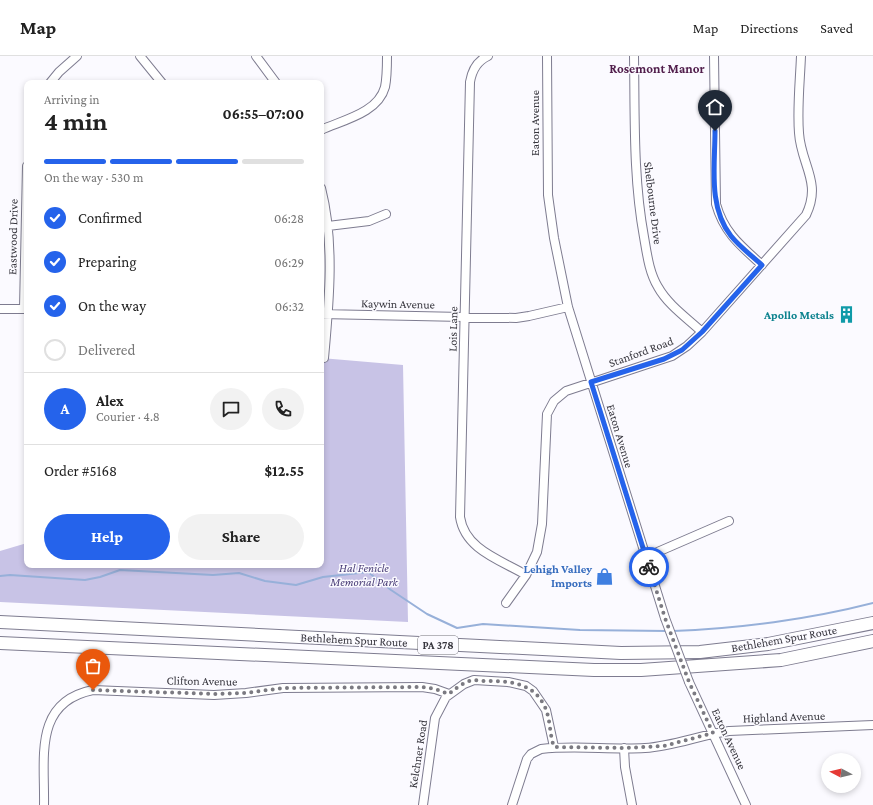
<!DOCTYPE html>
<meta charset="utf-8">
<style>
:root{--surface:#fff;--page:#f2f2f2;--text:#222;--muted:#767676;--line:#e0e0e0;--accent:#2563eb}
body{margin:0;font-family:"Crimson Pro",serif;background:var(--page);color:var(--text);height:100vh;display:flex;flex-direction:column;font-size:15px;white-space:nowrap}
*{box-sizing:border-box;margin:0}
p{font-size:13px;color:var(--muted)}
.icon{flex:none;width:22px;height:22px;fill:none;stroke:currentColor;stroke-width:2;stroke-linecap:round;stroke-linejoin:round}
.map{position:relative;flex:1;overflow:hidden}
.side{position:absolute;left:24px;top:24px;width:300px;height:488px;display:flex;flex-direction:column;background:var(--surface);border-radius:8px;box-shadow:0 2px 6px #0003}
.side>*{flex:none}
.needle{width:26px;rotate:277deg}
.buttons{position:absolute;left:821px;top:697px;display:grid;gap:8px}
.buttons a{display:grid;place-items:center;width:40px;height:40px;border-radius:50%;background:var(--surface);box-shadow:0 2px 6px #0003;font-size:20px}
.pin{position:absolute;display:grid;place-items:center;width:34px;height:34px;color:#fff;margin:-41px -17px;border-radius:50% 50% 50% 0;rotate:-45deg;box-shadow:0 0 4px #0007}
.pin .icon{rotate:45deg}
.courier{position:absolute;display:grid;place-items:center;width:40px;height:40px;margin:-20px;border:3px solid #2563eb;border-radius:50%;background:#fff;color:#222;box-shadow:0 1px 5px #0007}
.headline em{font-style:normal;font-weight:700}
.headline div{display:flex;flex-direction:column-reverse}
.headline{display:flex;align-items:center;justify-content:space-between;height:68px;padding:0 20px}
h1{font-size:26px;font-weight:700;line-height:30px}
.bar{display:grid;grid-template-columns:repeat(4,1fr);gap:6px 4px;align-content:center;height:48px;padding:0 20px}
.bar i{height:5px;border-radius:3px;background:var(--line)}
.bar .on{background:var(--accent)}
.bar p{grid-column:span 4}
.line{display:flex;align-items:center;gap:10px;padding:0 20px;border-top:1px solid var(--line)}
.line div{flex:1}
.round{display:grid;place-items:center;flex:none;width:42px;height:42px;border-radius:21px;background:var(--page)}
ol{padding:0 20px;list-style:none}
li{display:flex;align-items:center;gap:12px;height:44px}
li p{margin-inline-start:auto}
li .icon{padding:4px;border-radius:50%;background:var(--accent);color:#fff;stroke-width:4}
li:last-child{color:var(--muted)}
li i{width:22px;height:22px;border:2px solid var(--line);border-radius:50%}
.cta{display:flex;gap:8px;margin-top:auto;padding:8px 20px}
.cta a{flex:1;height:46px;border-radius:24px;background:var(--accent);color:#fff;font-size:16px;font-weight:700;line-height:46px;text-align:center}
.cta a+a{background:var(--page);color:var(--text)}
header{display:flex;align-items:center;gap:24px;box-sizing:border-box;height:56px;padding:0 20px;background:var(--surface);border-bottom:1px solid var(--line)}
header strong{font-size:19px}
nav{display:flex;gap:22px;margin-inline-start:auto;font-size:14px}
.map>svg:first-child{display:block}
.green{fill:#c8c3e6}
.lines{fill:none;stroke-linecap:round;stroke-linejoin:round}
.stream{stroke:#97b0d9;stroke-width:2}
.minor-casing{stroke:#7e7c90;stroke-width:10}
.highway-casing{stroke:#7e7c90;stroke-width:14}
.minor{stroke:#fff;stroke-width:8}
.highway{stroke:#fff;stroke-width:12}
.minor-bridge-casing{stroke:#7e7c90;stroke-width:10;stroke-linecap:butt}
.minor-bridge{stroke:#fff;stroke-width:8}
.done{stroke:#7b7a81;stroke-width:4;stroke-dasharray:0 7.2}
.route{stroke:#2563eb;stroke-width:5}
.labels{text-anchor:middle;stroke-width:3;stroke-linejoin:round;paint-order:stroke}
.shield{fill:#fbfaff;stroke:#717077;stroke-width:1}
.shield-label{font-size:11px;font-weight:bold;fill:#36353d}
.street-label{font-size:12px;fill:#36353d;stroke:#fbfaff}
.culture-label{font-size:12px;font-weight:bold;fill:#0d838f;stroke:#fbfaff;text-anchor:end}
.park-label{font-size:12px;font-style:italic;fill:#493d77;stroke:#fbfaff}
.shop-label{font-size:12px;font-weight:bold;fill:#366cbe;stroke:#fbfaff;text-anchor:end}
.neighbourhood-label{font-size:13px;font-weight:bold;fill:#501d4b;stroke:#fbfaff}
</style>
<header>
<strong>Map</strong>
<nav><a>Map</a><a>Directions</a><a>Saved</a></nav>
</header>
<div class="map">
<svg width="873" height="749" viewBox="0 0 873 749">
<rect width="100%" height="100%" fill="#fbfaff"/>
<!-- green -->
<path class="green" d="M321,302L403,309L408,566L0,546V495L27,487V509H321Z"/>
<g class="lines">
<!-- stream -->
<path class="stream" d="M0,520L10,519L85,524L100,521L120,514L213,519L239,517L265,525L296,529L323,521L368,516L391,534L427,558L457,572L483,568L580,574L667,575
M673,575C737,573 811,563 873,547"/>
<defs>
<path id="minor" d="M140,0L162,27
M256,0L276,27
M488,0C477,5 472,14 470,26L460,461C465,494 501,504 526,519
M547,0L548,139L554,182L568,251L665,562
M634,0C635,61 633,121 644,181C647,198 649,216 658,231C668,249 687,262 702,276
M714,0L716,148C724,177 741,190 762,209
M50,27L59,16L77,0
M321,74C343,64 378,57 385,31C387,21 387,10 387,0
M321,132C335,187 329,247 324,302
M328,170L369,165L386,158
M0,253H27
M24,253L27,110
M321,258L516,262L529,260L568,251
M646,501L729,465
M506,547L526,519L537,496L542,468L547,358L554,345L566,335L672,300L687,290L702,276L806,159C822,126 801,109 799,77C797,52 800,25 801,0
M689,626L746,749
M624,692L625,711L632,749
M44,749C45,702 33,646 93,634L214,639L246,637L283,632L422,631L435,633L449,638
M423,749L435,662L446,641L464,628L474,624L508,626L526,630L533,635L546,654L554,691
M512,749L527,703L531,698L541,693C575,689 610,694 645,692C674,690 700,679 729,675L873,669"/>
<path id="highway" d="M0,566L621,597L700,596L768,588L873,567
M0,587L594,614H641L781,604L873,585"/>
</defs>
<!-- minor casing -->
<use href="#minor" class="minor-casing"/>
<!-- highway casing -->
<use href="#highway" class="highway-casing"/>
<!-- minor -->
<use href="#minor" class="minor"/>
<!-- highway -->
<use href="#highway" class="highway"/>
<defs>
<path id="minor-bridge" d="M665,562L689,626"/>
</defs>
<!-- minor-bridge casing -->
<use href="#minor-bridge" class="minor-bridge-casing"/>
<!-- minor-bridge -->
<use href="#minor-bridge" class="minor-bridge"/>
</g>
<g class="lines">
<!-- done -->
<path class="done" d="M93,634L214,638L246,637L283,632L422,631L435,633L449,638C456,632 464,626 473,624C477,624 481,625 485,625C508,625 532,626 544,649C551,663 549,677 554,691L624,692L664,690L713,677L689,626L665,562L649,511"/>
<!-- route -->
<path class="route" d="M649,511L591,326L664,303L682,294L702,276L762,209C752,200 740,191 731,180C708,151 715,110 715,75"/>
</g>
<!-- icons -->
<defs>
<symbol id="building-bare" viewBox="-9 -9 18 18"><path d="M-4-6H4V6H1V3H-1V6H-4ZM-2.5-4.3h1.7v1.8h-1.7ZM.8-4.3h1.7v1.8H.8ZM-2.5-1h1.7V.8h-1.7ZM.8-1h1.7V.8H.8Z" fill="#0f9aa8" stroke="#fbfaff" stroke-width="2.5" paint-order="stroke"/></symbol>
<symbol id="shop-bare" viewBox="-9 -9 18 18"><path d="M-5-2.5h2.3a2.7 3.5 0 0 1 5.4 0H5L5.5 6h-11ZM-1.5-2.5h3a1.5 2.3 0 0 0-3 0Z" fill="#3f7fe0" stroke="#fbfaff" stroke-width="2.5" paint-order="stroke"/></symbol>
</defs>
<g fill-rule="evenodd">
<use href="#building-bare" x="834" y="246" width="25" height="25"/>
<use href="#shop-bare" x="592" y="508" width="25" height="25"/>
</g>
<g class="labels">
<!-- shield labels -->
<rect class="shield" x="418" y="580" width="40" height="18" rx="3"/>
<g class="shield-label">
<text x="438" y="593">PA 378</text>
</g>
<!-- street labels -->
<g class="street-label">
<text transform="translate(535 67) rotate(-90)" y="4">Eaton Avenue</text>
<text transform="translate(653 147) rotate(83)" y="4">Shelbourne Drive</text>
<text transform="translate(13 181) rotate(-89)" y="4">Eastwood Drive</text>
<text transform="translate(398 248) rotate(1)" y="4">Kaywin Avenue</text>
<text transform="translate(453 273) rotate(-89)" y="4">Lois Lane</text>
<text transform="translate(641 296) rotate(-20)" y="4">Stanford Road</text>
<text transform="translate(620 380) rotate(73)" y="4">Eaton Avenue</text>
<text transform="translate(784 583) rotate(-10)" y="4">Bethlehem Spur Route</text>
<text transform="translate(354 584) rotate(3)" y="4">Bethlehem Spur Route</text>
<text transform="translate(202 625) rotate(1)" y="4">Clifton Avenue</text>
<text transform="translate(784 661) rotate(-2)" y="4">Highland Avenue</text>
<text transform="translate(729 683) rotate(65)" y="4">Eaton Avenue</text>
<text transform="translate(418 698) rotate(-81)" y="4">Kelchner Road</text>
</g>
<!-- culture labels -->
<g class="culture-label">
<text x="834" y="263">Apollo Metals</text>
</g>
<!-- park labels -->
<g class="park-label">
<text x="364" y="516">Hal Fenicle<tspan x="364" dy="14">Memorial Park</tspan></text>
</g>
<!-- shop labels -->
<g class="shop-label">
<text x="592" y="517">Lehigh Valley<tspan x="592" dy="14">Imports</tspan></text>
</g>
<!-- neighbourhood labels -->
<g class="neighbourhood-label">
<text x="657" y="17">Rosemont Manor</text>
</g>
</g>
</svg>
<div class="buttons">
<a><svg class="needle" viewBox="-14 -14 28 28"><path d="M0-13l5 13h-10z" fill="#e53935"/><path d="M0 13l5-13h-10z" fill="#767676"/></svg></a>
</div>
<div class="pin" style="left:93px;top:634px;background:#ea580c"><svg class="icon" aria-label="bag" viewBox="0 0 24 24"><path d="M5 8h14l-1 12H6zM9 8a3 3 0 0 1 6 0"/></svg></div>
<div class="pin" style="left:715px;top:75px;background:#1f2937"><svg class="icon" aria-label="home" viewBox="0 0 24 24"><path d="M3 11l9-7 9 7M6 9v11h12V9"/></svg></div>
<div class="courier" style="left:649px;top:511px"><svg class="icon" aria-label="bike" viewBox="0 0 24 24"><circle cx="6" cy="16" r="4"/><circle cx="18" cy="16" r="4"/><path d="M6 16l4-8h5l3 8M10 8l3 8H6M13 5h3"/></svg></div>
<section class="side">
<div class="headline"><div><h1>4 min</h1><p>Arriving in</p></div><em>06:55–07:00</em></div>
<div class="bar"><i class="on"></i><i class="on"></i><i class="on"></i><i></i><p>On the way · 530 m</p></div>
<ol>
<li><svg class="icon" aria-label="check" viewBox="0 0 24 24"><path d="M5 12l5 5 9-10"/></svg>Confirmed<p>06:28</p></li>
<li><svg class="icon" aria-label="check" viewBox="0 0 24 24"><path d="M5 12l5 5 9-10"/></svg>Preparing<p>06:29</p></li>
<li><svg class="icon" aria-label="check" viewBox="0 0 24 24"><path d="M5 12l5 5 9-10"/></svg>On the way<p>06:32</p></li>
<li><i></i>Delivered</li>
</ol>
<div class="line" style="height:72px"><b class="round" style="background:var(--accent);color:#fff">A</b><div><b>Alex</b><p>Courier · 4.8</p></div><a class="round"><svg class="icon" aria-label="chat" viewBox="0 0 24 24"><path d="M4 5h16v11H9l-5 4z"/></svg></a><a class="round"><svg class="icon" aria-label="phone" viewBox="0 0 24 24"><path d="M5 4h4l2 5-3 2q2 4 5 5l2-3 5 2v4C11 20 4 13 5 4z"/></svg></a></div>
<div class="line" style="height:52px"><div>Order #5168</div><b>$12.55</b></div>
<div class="cta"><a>Help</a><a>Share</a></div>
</section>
</div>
